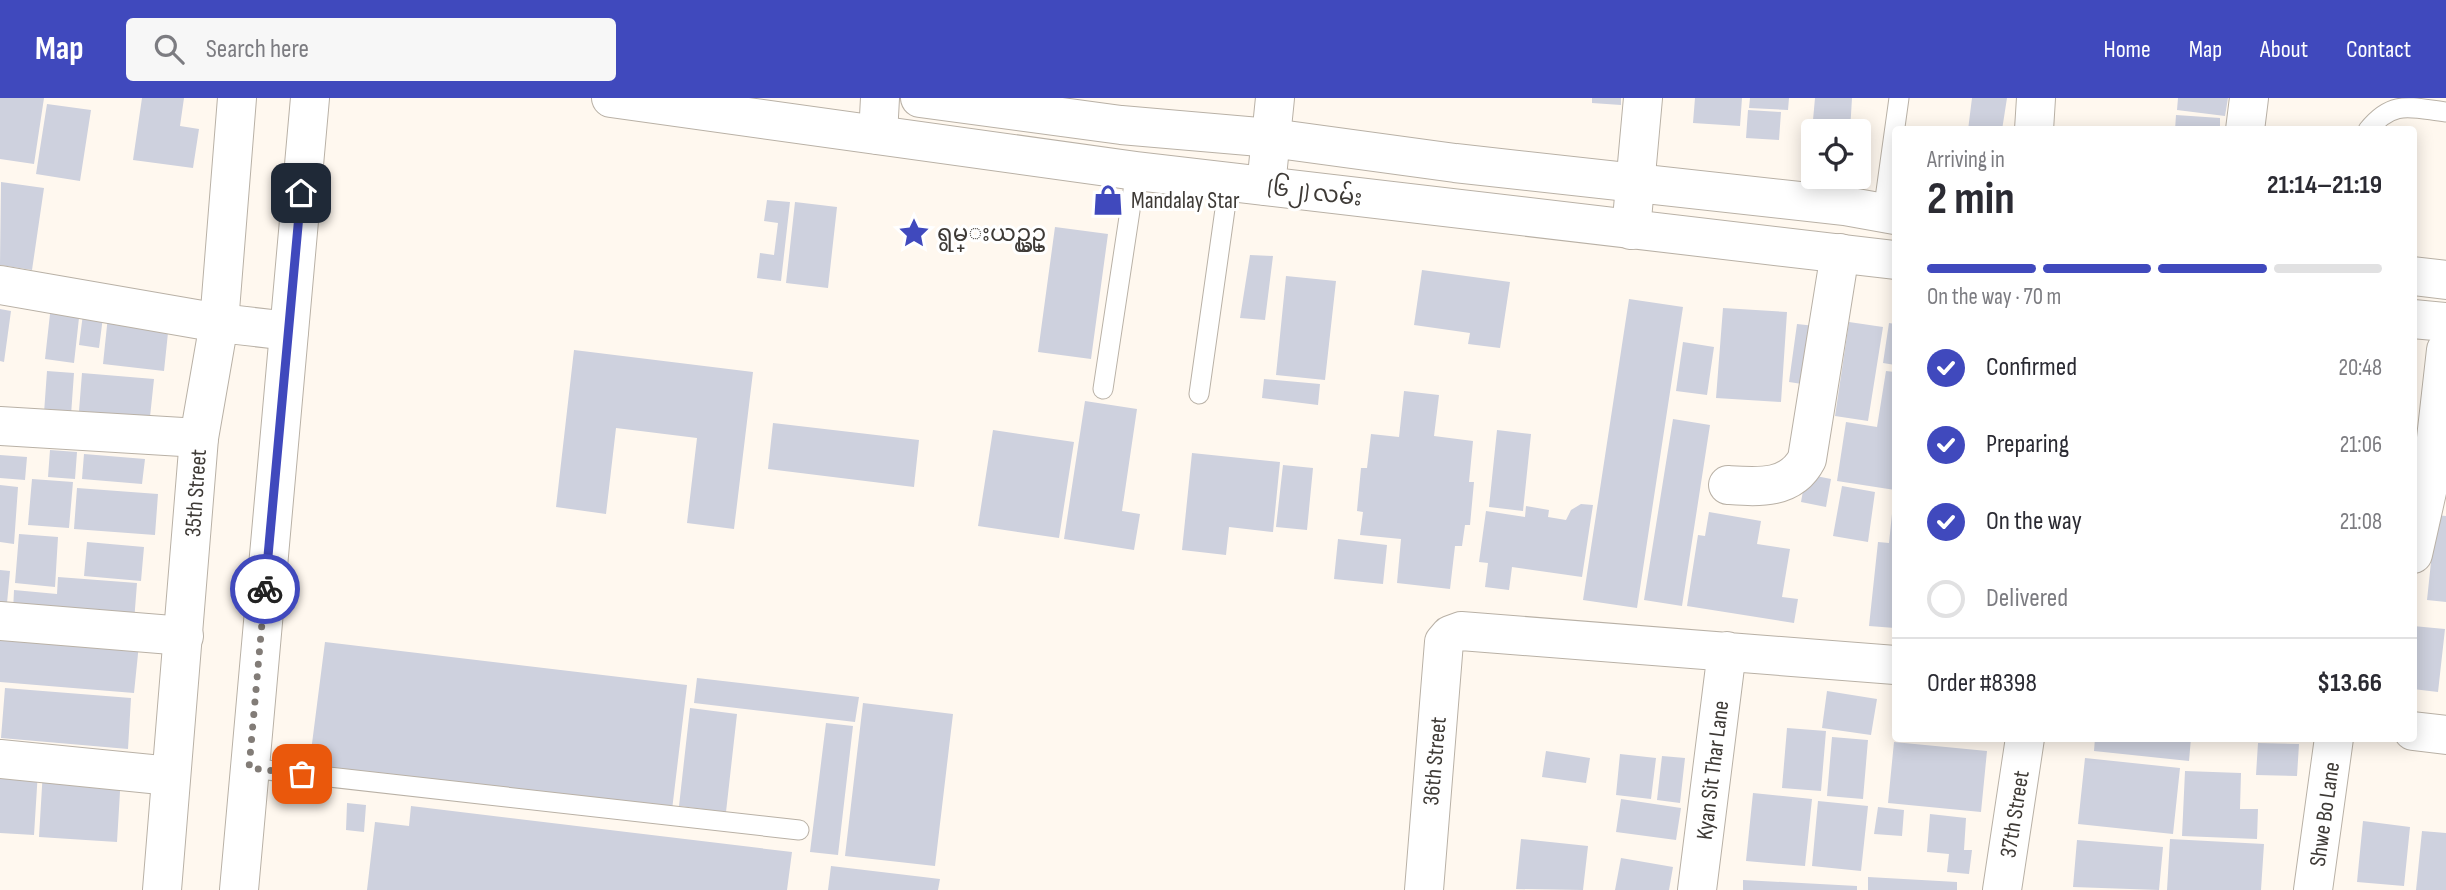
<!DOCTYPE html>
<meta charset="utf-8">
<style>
:root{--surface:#fff;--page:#f7f7f7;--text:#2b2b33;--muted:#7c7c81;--line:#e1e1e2;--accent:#4049bd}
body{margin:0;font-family:"Sofia Sans Condensed","Noto Sans Myanmar",sans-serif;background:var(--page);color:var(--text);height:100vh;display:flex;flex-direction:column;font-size:26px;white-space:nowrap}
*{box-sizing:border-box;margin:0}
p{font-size:23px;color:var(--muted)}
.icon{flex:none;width:38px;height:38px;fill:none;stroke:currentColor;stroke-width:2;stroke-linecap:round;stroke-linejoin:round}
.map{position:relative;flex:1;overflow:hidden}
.panel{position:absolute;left:1892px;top:28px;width:525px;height:616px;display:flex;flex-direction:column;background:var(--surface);border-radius:7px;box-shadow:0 4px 18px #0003}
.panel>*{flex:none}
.tools{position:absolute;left:1801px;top:21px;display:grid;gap:14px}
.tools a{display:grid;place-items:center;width:70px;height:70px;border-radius:7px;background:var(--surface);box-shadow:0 4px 18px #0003;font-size:35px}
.pin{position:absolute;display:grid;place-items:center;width:60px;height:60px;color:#fff;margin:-30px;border-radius:14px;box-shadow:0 4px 10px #0006}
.courier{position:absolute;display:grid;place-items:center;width:70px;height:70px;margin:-35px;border:5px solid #4049bd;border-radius:50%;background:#fff;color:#222;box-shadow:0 2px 9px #0007}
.headline em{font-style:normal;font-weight:700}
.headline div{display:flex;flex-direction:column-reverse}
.headline{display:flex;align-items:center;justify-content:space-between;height:119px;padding:0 35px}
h1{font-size:46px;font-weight:700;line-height:52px}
.bar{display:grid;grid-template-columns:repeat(4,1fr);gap:10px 7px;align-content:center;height:84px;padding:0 35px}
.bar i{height:9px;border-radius:5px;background:var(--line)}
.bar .on{background:var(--accent)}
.bar p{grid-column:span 4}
.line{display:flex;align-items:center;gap:18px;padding:0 35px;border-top:2px solid var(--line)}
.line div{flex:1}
ol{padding:0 35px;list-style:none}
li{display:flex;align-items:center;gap:21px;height:77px}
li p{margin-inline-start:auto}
li .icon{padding:7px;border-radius:50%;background:var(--accent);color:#fff;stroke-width:4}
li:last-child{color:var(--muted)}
li i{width:38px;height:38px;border:4px solid var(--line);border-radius:50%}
header{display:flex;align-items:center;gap:42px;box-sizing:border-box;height:98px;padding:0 35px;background:var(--accent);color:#fff}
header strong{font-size:33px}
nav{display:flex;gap:38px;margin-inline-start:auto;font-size:24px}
.search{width:490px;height:63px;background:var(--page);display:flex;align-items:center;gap:18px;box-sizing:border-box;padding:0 24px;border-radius:7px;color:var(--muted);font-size:26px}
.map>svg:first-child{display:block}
.building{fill:#ced1de}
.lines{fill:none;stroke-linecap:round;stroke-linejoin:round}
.lane-casing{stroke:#b9b1a6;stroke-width:21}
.street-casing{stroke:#b9b1a6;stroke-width:40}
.primary-casing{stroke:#b9b1a6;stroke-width:40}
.lane{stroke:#fff;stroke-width:19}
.street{stroke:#fff;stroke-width:38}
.primary{stroke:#fff;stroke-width:38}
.done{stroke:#827c77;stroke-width:7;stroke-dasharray:0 12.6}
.route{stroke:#4049bd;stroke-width:9}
.labels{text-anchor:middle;stroke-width:6;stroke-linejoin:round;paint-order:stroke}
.street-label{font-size:23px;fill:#3e3a36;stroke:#fff}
.poi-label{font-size:23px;fill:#3e3a36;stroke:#fff;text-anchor:start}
</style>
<header>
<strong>Map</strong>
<div class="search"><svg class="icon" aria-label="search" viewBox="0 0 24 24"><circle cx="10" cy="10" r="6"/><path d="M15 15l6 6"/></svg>Search here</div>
<nav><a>Home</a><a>Map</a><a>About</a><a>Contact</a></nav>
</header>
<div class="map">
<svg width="2446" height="792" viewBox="0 0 2446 792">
<rect width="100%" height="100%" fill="#fff8ef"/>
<!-- building -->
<path class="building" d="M0,0H44L34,66L0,61Z
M142,0H184L180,28L199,31L193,70L133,62Z
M1592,0H1621V7L1592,5Z
M1695,0H1742L1740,28L1693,25Z
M1750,0H1789L1788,12L1749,10Z
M1815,0H1852L1850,33H1812Z
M1972,0H2007L2002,32H1968Z
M2178,0H2228L2225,18L2177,12Z
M47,6L91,12L80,83L36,76Z
M1748,12L1781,14L1779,42L1746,40Z
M2176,17L2220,20V32H2175Z
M1,84L44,90L32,172L0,167Z
M767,102L790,104L781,183L757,180L760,155L774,157L778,125L764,123Z
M795,104L837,109L828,190L786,185Z
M1055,129L1108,136L1091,261L1038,254Z
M1250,157L1273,158L1265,222L1240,220Z
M1422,172L1510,184L1500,250L1468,246L1470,235L1414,227Z
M1286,178L1336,183L1325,282L1276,277Z
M1629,201L1683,209L1637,510L1583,502Z
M51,207L80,211L74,265L45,261Z
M1723,210L1787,214L1781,304L1716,300Z
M0,211L11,213L4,264L0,263Z
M83,216L103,219L99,250L79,247Z
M108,218L169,225L164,273L103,266Z
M1849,224L1883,229L1868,323L1835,318Z
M1889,225L1895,226V267L1883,265Z
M1797,226L1824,229L1815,288L1789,284Z
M1683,244L1714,249L1707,297L1676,293Z
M574,252L753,274L734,431L687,425L697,340L616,330L606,416L556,409Z
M47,273L74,275L71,317L44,315Z
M1886,273L1895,274V392L1837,383L1846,324L1877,329Z
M82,275L154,281L150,319L79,313Z
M1264,281L1320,286L1318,307L1262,300Z
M1404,293L1439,297L1434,338L1473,343L1469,384H1474L1470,427H1465L1462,448H1455L1450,491L1397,485L1401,441L1360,437L1363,414L1357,413L1361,370H1367L1371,336L1399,339Z
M1085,303L1137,311L1122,413L1140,416L1134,452L1064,441Z
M1673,321L1710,327L1682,508L1644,502Z
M773,325L919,342L914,389L768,371Z
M993,332L1074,344L1059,440L978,428Z
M1497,332L1531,336L1523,413L1489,409Z
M50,352L77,354L75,381L48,379Z
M1192,355L1280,364L1273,434L1229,429L1226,457L1182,452Z
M84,356L145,361L142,386L82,381Z
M0,357L27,359L25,382L0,380Z
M1283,367L1313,370L1307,432L1276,429Z
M1806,376L1831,381L1826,409L1801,404Z
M32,381L73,384L69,430L28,427Z
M0,387L18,389L14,446L0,444Z
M1842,388L1875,394L1868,444L1833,438Z
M77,390L158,396L155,437L74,431Z
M1581,406L1593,407L1582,479L1512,469L1509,492L1485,489L1488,465L1479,464L1486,413L1525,419L1526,408L1549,412L1548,419L1566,422L1571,412Z
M1893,406H1895V530L1869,528L1878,444L1889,445Z
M1709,414L1761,423L1757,446L1790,451L1782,499L1798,501L1794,525L1687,508L1698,437L1705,438Z
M2436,417L2446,418V504L2427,502Z
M19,436L58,439L55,489L15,485Z
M1338,441L1387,447L1383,486L1334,481Z
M87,444L144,449L141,483L84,478Z
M0,472L10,473L6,516L0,515Z
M58,479L137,485L134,524L13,514L14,492L57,496Z
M2413,528L2445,531L2438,594L2413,591Z
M0,534L139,546L134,595L0,584Z
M325,544L687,587L672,712L309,669Z
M697,580L859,599L855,624L694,605Z
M5,590L131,600L128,651L1,640Z
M1827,593L1877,601L1871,637L1822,630Z
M863,605L953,616L935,768L845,758Z
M690,610L737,616L726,714L679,708Z
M826,625L853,628L838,757L810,754Z
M1787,630L1826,633L1821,693L1782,690Z
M1832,639L1868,642L1863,701L1827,698Z
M2095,640H2191L2189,663L2094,653Z
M1894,644L1987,653L1981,714L1888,705Z
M2258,645L2299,646L2297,678L2256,677Z
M1546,653L1590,660L1586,685L1542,679Z
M1620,656L1656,660L1651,701L1616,697Z
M1662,658L1685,660L1680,705L1657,702Z
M2085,660L2180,670L2173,736L2078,726Z
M0,671L38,673L34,737L0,735Z
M43,672L121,677L117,744L39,739Z
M2185,673L2241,675L2240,711H2258L2257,741L2182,738Z
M1753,695L1812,701L1805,768L1746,763Z
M1621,701L1681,710L1676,742L1616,734Z
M1818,703L1868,708L1861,773L1812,768Z
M347,705L366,707L364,734L346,732Z
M411,708L792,754L787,792H367L375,724L409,728Z
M1878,709L1904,712L1902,738L1874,736Z
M1930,716L1966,720L1964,752H1972L1969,776L1947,774L1949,756L1927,754Z
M2363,723L2410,729L2404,788L2357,784Z
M2422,733L2446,735V792H2416Z
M1521,741L1588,748L1583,792L1516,791Z
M2170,741L2264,746L2261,792H2167Z
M2077,742L2163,749L2159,792L2073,789Z
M1621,760L1673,769L1669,792H1615Z
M831,768L940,781L938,792H828Z
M1868,779L1957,784V792H1868Z
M1743,782L1857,788V792H1743Z"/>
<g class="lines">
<defs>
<path id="lane" d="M2368,32C2393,1 2411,10 2446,14
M1883,115L1899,0
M1103,291L1136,73
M1199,296L1229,83
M249,670L799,732"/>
<path id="street" d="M2034,32L2036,0
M2245,32L2249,0
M878,37L880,0
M1266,88L1275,0
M1631,132L1643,0
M0,187L219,225L289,233
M0,328L199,340
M1728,387C1758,389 1791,392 1807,361L1840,155
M2413,456L2433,367L2446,252
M0,523L184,538
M2413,633L2446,637
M0,661L171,678
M1424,792L1444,544L1450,537L1461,533L1895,567
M1697,792L1727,553
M2002,792L2025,640
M2313,792L2334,640"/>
<path id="primary" d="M611,0L1136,73L1895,162
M920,0L1121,27L1272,40L1455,65L1845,108L1895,117
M2413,178L2446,182
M2413,221L2446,224
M162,792L199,340L219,225L237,0
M239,792L310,0"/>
</defs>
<!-- lane casing -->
<use href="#lane" class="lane-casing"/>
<!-- street casing -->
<use href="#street" class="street-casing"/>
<!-- primary casing -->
<use href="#primary" class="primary-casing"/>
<!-- lane -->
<use href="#lane" class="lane"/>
<!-- street -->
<use href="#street" class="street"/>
<!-- primary -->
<use href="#primary" class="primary"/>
</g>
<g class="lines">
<!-- done -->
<path class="done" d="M265,491L249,670L302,676"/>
<!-- route -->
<path class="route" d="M265,491L301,95"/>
</g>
<!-- icons -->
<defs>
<symbol id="shop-bare" viewBox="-9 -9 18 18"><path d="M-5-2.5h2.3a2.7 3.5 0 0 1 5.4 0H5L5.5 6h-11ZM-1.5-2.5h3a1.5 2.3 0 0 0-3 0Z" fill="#4049bd" stroke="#fff" stroke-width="2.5" paint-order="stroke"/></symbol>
<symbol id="sight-bare" viewBox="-9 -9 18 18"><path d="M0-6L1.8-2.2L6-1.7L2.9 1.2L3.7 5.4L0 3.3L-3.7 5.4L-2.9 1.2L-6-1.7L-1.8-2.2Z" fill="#4049bd" stroke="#fff" stroke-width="2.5" paint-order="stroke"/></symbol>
</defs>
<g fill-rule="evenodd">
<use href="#shop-bare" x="1086" y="80" width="44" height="44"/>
<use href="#sight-bare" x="892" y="113" width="44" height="44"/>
</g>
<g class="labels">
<!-- street labels -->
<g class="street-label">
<text transform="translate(1315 94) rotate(7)" y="8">(၆၂) လမ်း</text>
<text transform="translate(195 395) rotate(-86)" y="8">35th Street</text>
<text transform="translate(1434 663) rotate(-85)" y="8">36th Street</text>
<text transform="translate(1712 672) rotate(-83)" y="8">Kyan Sit Thar Lane</text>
<text transform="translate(2014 716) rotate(-81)" y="8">37th Street</text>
<text transform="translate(2324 716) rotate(-82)" y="8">Shwe Bo Lane</text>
</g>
<!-- poi labels -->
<g class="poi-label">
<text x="1131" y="110">Mandalay Star</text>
<text x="937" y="143">ရွမ္းယဥ္ယဥ္</text>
</g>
</g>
</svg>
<div class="tools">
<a><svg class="icon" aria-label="locate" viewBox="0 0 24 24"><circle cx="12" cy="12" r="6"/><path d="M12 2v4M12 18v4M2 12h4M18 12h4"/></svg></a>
</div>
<div class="pin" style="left:302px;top:676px;background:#ea580c"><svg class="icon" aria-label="bag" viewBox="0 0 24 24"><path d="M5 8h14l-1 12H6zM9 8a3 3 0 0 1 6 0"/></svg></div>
<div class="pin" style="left:301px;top:95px;background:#1f2937"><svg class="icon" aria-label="home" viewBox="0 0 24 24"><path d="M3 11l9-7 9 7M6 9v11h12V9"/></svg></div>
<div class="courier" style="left:265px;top:491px"><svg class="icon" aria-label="bike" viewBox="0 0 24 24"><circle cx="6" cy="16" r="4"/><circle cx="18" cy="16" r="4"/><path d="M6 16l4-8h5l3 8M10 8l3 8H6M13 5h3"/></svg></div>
<section class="panel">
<div class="headline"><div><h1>2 min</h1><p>Arriving in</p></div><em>21:14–21:19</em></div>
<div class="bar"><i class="on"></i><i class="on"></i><i class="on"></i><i></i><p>On the way · 70 m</p></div>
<ol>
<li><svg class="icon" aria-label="check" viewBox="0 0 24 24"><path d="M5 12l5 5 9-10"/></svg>Confirmed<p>20:48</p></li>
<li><svg class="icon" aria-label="check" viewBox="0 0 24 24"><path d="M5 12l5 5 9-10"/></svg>Preparing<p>21:06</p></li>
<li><svg class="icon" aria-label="check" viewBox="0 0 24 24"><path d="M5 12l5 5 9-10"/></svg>On the way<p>21:08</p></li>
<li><i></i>Delivered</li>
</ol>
<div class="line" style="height:91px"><div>Order #8398</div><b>$13.66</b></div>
</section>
</div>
